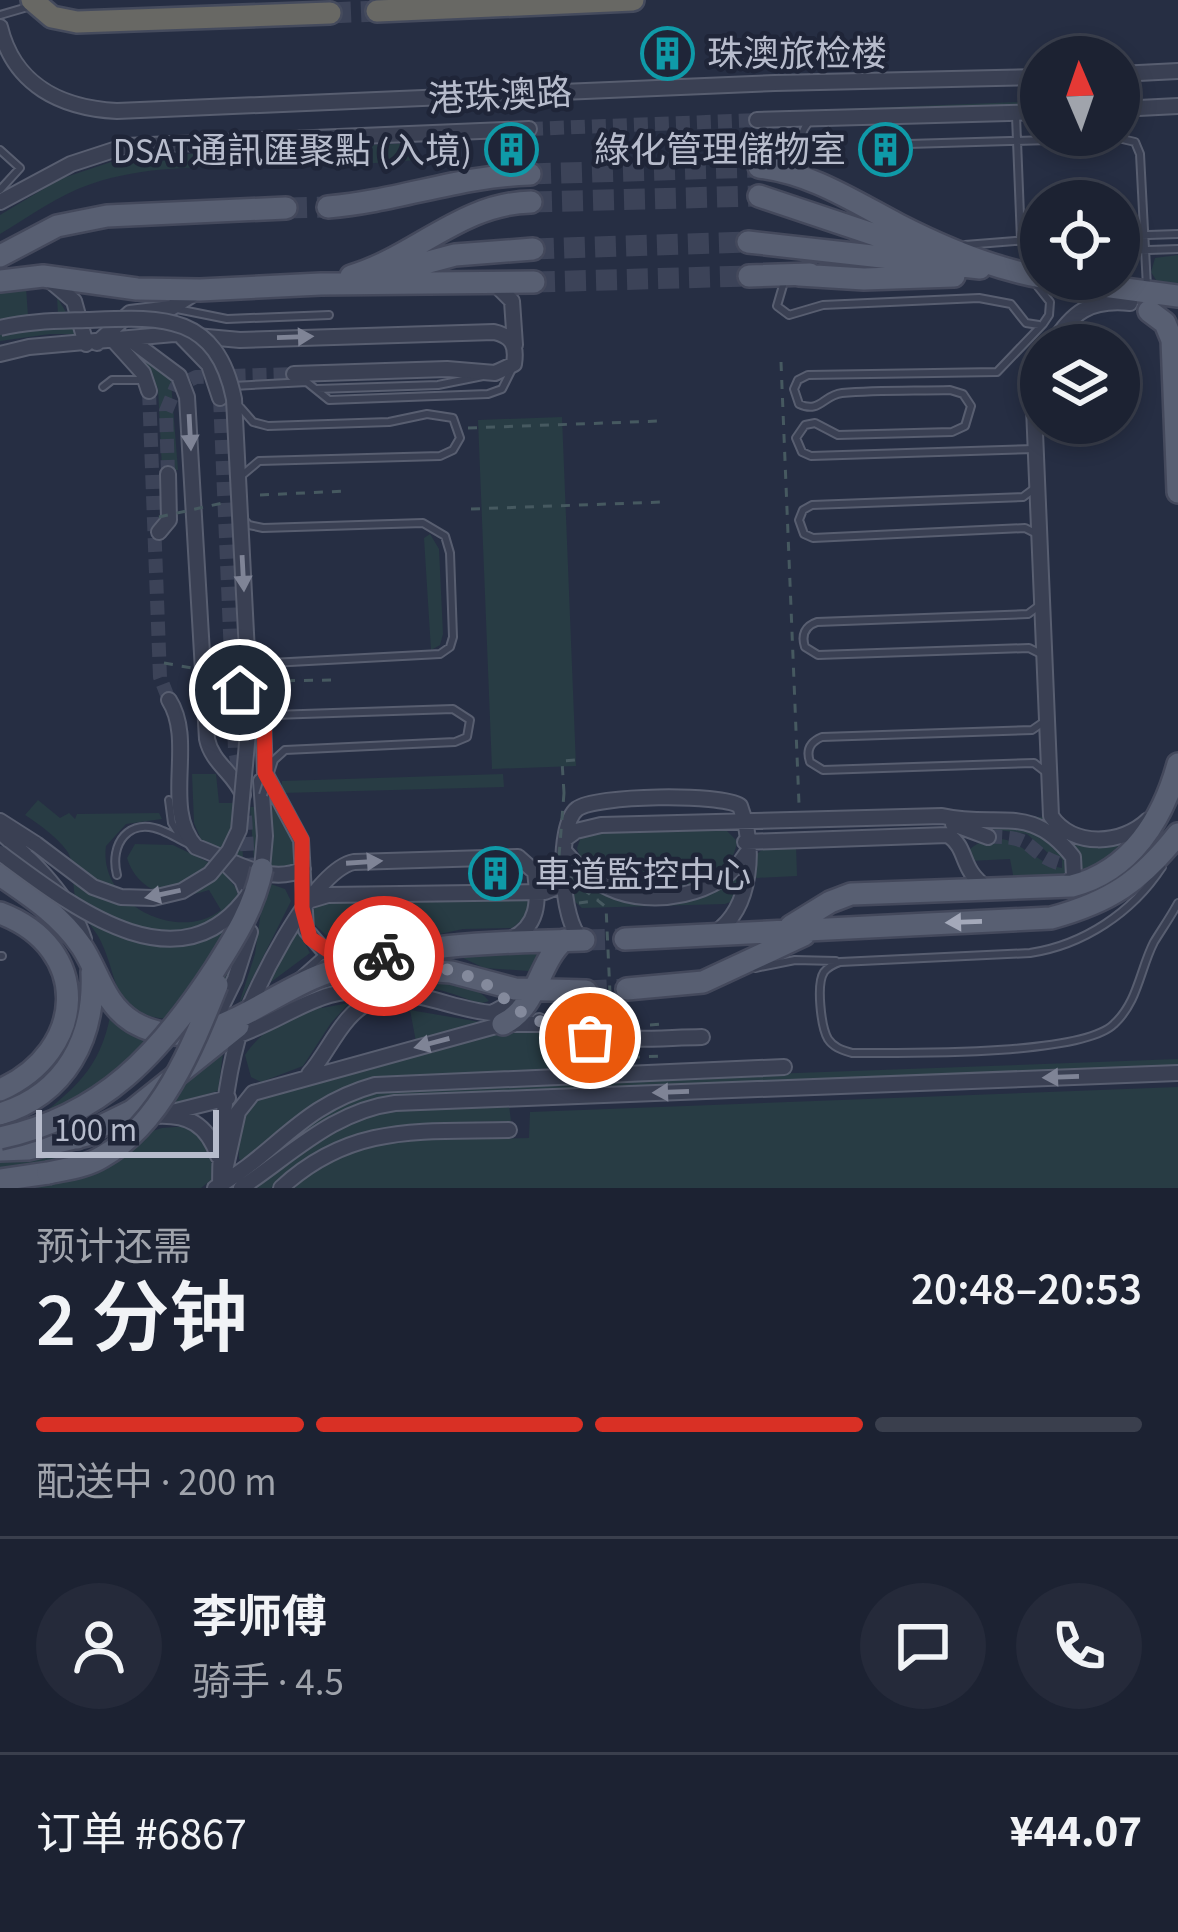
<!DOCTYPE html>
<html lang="zh">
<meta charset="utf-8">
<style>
:root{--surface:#1c2232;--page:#252a3a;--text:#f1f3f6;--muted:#a0a4ac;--line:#3a3f4d;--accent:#d93025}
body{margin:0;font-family:"Source Sans 3","Noto Sans SC",sans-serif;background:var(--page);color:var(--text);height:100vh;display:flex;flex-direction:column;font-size:45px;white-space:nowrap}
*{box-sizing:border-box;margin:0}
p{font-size:39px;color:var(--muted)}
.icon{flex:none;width:66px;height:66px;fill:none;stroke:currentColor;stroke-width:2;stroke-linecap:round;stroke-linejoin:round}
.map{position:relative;height:1188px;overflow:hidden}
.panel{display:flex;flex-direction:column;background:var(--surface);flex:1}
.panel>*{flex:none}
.needle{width:78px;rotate:358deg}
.buttons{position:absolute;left:1020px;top:36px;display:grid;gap:24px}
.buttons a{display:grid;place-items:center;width:120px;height:120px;border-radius:50%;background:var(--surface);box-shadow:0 6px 18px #0003,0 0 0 3px var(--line);font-size:60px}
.scale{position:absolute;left:36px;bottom:30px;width:183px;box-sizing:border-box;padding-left:12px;border:6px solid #b7bccc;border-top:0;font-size:33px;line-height:42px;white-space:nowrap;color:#b7bccc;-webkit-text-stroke:9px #1f2538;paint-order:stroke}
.pin{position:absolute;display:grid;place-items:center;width:102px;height:102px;color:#fff;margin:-51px;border:6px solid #fff;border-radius:50%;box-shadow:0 3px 12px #0007}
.courier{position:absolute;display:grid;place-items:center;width:120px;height:120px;margin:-60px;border:9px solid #d93025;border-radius:50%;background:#fff;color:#222;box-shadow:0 3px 15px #0007}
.overview em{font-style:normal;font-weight:600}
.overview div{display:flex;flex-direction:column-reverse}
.overview{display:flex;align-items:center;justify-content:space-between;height:204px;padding:0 36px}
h1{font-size:78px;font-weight:600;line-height:90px}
.bar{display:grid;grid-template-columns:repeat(4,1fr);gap:18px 12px;align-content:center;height:144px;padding:0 36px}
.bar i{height:15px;border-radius:9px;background:var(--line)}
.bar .selected{background:var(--accent)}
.bar p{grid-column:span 4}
.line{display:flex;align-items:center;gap:30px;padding:0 36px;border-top:3px solid var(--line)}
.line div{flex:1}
.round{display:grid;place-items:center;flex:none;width:126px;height:126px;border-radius:63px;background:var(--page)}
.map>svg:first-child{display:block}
.green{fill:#283c44}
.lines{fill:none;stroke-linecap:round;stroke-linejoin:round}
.minor-tunnel{stroke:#3c4358;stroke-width:14;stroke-dasharray:14 7;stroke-linecap:butt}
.primary-tunnel{stroke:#3c4358;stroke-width:21;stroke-dasharray:21 10;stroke-linecap:butt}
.trunk-tunnel{stroke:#3c4358;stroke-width:21;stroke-dasharray:21 10;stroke-linecap:butt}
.service-casing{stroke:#585e70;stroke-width:10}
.minor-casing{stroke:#585e70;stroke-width:18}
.primary-casing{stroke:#44495c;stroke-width:26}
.trunk-casing{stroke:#454b5d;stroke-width:26}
.path{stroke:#465960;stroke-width:3;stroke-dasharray:9 9;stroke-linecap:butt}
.service{stroke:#3a4053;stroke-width:6}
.minor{stroke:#3a4053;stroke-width:14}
.primary{stroke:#585f72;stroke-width:21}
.trunk{stroke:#686864;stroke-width:21}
.service-bridge-casing{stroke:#585e70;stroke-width:10;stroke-linecap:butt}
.minor-bridge-casing{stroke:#585e70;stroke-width:18;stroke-linecap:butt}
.primary-bridge-casing{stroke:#44495c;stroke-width:26;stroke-linecap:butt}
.path-bridge{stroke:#465960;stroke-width:3;stroke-dasharray:9 9;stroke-linecap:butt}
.service-bridge{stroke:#3a4053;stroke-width:6}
.minor-bridge{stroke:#3a4053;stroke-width:14}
.primary-bridge{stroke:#585f72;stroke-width:21}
.oneway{fill:#7f8496}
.oneway2{fill:#a4a9ba}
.done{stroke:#848a9c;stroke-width:12;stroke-dasharray:0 21.6}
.route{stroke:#d93025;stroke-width:15}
.labels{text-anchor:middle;stroke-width:9;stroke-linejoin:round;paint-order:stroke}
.poi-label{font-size:36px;fill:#b7bccc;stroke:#1f2538;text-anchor:start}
.street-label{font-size:36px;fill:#b7bccc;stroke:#1f2538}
</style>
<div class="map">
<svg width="1178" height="1188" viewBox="0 0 1178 1188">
<rect width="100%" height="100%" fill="#262e43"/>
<!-- green -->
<path class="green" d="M1041,101V109L765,119V112Z
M415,143L416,160L335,166L333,151L280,153V166C219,168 151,163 91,184C58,195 30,216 0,234V215L60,179L126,157Z
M1178,255V287L1156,280L1151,272L1155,258Z
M26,287L28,316L58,315L57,297L79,334H50L0,341V290Z
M139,358C154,361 165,368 171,382L178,470H162L158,388Z
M562,417L576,766L492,769L478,420Z
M430,534L439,549L443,634L440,645L431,650L424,538Z
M192,774H216L219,803H241L243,861L202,842L194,823Z
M503,774L504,787L282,793V781Z
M38,800L60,818L69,813L75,819L77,814L159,813L162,819L126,824L106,846C98,903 177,944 221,910L209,890C175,902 139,895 127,858L135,844L173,845L220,868L236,888L244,920L232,972L224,986L170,1019C108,1016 121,977 98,936C90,923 78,911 75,896C72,882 75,863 67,851C56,836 40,825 25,815Z
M278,806L295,840L296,864C282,872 267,867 254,861L250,807Z
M1036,817H1047L1100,843H1134L1110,863L1081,872L1075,852Z
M1029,825L1067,856L1068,879L1014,880L1010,859L969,861L970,849C1009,819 1029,863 1062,868V859L1049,854L1027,834L970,826Z
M724,828L737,841C731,904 591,907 577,848L581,837L592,831Z
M796,846L797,876L756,878L757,854L765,847Z
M572,867L659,900L742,869L735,900L725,904L582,908L574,901Z
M265,882L285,889L291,901L238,1007L255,954Z
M531,896L529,914L512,928L463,929L376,948L369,928L326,935L314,924L313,910L324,900Z
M297,928L310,953L271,982L270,979Z
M526,952L538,954L529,971L484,968L461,957Z
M385,973C415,977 469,976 489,1001L479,1004C427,981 369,972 314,993C291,1001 271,1017 247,1026C284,993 337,977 385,973Z
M349,1003L331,1023L303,1066L261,1082L251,1077L245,1055C263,1028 289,1017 318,1004L322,1008Z
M112,1005L161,1038L96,1095L30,1124C77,1087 103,1067 112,1005Z
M410,1010L486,1023L416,1042Z
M527,1025L571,1037L572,1072C497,1075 393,1065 324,1100C294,1115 269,1140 243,1162L239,1159C238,1138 241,1109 261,1098L503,1028Z
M224,1045L218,1091L146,1111Z
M1178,1059V1067L353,1108L330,1117L293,1146L287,1141L335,1103L389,1088Z
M1178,1087V1188H295C351,1125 453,1141 529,1138L530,1112Z
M509,1105L511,1121C416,1124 344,1115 271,1188H256L316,1142L374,1112Z
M188,1126C205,1138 216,1159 211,1180L201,1188H0V1160L11,1162L87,1151L162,1128Z"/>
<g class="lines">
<!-- minor-tunnel -->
<path class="minor-tunnel" d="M529,129L757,120
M149,391L160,677L169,700
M220,398L235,750L241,782
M168,474L166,411L176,387L196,377L294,374
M245,816L250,895
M988,837C1039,835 1024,853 1061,864"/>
<!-- primary-tunnel -->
<path class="primary-tunnel" d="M530,174L759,167
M531,202L759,196
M286,208L328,207
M533,249L748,242
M534,282L749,276
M584,940L625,939
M586,991L627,989"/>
<!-- trunk-tunnel -->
<path class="trunk-tunnel" d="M330,13L377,11"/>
<defs>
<path id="service" d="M0,15L31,6
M1016,116L1021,240L1025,251L1041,253
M908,144L1118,138L1135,142L1140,154L1147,287
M0,150L20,168L0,190
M807,173C798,158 797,136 808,123
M1119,236L1178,234
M965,245L1041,239
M1119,251L1178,249
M784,282L777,306L789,315L823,305L979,298L1011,304L1026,323L1039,325
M1035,283L1050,302L1049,315L1043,324L997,372L808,375L798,380L794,389L799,404C820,414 823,395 842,393C878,390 914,391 950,390L963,394L971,406L965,426L952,432L838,435L815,423L805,425L796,438L802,452L811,456L1036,449
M172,308L227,319L329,315
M303,379L329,400L488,394L502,389L513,367
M233,386L307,382
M103,387L112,380H145
M317,389L438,385L483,376
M242,518L249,525L263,528L423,523L445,536L450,553L453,637L450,647L440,654L271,663L252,672
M1035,533L1025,528L813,538L804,534L799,520L803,510L812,505L1023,497L1035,488
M1039,653L1029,648L818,655L805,647C801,635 805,626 817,622L1028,614L1040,605
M1045,721L1032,730L822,737C810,742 806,750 810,762L823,770L1034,763L1047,773
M169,800L172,823L183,841
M1162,867C1132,913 1083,945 1030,953L840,962C834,964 828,967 824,972C816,984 821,1027 828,1039C834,1048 843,1050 852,1053C904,1053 1082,1056 1114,1024C1138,1002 1140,969 1154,942C1162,929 1171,916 1178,903
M117,875C109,844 129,816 163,831C173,835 181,841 191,845
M0,956H2
M755,968L795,960L836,961
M298,977L333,946L366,937"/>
<path id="minor" d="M0,27C14,85 61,108 117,111L775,83L1041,77
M1119,74L1178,71
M1119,109L1178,106
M757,120L1041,112
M0,202L71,164L126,146L529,129
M48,279L74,301L86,344
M496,285L512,301L515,345
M179,334L209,365L220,398
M132,341L179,376L187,397L207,739C212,763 234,773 243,795
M115,342L143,373L149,391
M97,343L130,313L171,308L195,293
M1052,345C1072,312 1090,299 1130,303
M0,354L29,347L174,334L240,340L494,332C512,336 517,345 514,364L495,373L447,369L294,374
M1041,363L1033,384L1051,816C1073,848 1122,845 1148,820
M159,532L169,520L168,474
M169,700C196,742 161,808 196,847C229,858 268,887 303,869
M233,700L240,690L249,687L262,695L265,773L301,840L306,930L325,952L361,957
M261,781L265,836L262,869
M0,821L36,844
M953,824L988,837
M0,832C32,860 71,897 84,939
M565,839L576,831L601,825L942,816C1000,829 1030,802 1073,857L1074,876L1064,886
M745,842L948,835C969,849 959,869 987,888
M565,852C578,867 591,880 609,888C651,908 721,896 746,854
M224,862L242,880L251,903
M308,901L328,895L545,892L565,884
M582,939C560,924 556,825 577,809C595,795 721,793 740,806C755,846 753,907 715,933
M539,1021C591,1046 646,1038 702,1037
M210,1030L235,979L250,932
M236,1036C297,1015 316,984 389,991
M309,1074C324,1057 333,1036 348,1019C391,970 440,1009 492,1013L525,995
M172,1112L228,1098
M155,1116C188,1114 207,1124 218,1156
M224,1175L238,1112L253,1093L503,1024H546
M215,1188C278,1152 300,1106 375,1085L784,1067
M220,1188C220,1140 225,1085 238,1038C249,997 312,870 354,862L518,857L535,872C539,901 539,927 509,940
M241,1188C291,1155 333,1111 395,1103L1178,1073
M281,1188C351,1123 421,1132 509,1130"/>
<path id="primary" d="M759,167C811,173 853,201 899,225C944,248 991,268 1041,277
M759,196L929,253
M328,207C399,201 459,176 530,174
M748,242L980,268
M0,256L57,226L107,216L286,208
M387,273L455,255L533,249
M799,275L864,279L954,276
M351,276C415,257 462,203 531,202
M749,276L810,274
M1051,279L1178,296
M0,281L43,276L137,289L200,290L321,284L534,282
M1149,311L1165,323L1172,340L1178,492
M0,875C31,896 61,916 82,947C99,973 104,1004 133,1022C199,1061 262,997 321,975C407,943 493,942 584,940
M0,913C93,948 87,1051 0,1090
M791,926L830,902L851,894L1072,886C1131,871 1163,819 1178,764
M625,939L1051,918C1110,902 1140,882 1178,834
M373,967L451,972L515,989L586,991
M627,989L703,982L804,935
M503,1024C538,1007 537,964 564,940
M0,1114C66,1094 95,1038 92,972
M77,1138L132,1111L238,1026
M0,1150L28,1149L91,1134
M0,1180L48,1173"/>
<path id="trunk" d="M32,0L52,17L77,22L330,13
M377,11L633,0"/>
</defs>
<!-- service casing -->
<use href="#service" class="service-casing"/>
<!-- minor casing -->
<use href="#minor" class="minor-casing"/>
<!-- primary casing -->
<use href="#primary" class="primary-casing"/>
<!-- trunk casing -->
<use href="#trunk" class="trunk-casing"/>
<!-- path -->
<path class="path" d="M781,362L799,804
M468,428L659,421
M260,495L346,491
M471,509L662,502
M268,681L331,680
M564,793L562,761L576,760
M579,903L599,900
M650,1025L662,1024
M613,1058L663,1056"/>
<!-- service -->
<use href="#service" class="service"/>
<!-- minor -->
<use href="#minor" class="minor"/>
<!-- primary -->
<use href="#primary" class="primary"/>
<!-- trunk -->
<use href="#trunk" class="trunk"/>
<defs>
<path id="service-bridge" d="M240,407L253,422L268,426L389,422L427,414L453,418L460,438L453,450L440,456L259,461L240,477
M253,702L273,715L453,709L470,720L467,737L455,742L285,750L274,760L263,795"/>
<path id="minor-bridge" d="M0,328C28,321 57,321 86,320C159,317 216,311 234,399L250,711L239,830L229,851L210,874L182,891L153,898L121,897L93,887L36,844
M0,853C69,904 179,993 249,894"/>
<path id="primary-bridge" d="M0,1138C103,1116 160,1053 215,969C236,936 254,907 262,869
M48,1173C66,1169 86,1167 102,1157C162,1124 193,1045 217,985"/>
</defs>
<!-- service-bridge casing -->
<use href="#service-bridge" class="service-bridge-casing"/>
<!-- minor-bridge casing -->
<use href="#minor-bridge" class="minor-bridge-casing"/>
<!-- primary-bridge casing -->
<use href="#primary-bridge" class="primary-bridge-casing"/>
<!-- path-bridge -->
<path class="path-bridge" d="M159,517L227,502
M164,663L237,676
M564,793L558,869L606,907L613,1058"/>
<!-- service-bridge -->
<use href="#service-bridge" class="service-bridge"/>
<!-- minor-bridge -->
<use href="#minor-bridge" class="minor-bridge"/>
<!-- primary-bridge -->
<use href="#primary-bridge" class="primary-bridge"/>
</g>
<!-- one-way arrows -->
<defs><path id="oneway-solid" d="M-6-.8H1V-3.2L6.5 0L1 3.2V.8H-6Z" transform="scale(3)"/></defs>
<g class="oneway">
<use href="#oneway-solid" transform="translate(295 337) rotate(-2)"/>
<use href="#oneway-solid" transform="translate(190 432) rotate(87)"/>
<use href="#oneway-solid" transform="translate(243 573) rotate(87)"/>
<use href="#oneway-solid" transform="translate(364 862) rotate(-4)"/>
<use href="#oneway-solid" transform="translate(163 894) rotate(168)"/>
<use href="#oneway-solid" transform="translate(432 1043) rotate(165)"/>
<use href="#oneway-solid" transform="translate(1061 1077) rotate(178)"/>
<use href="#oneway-solid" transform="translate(671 1092) rotate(178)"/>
</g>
<use class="oneway2" href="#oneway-solid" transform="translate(964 922) rotate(178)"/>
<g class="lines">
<!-- done -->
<path class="done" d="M384,956L423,962L481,980L521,1012L546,1024L590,1038"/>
<!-- route -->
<path class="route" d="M240,690H258L264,699L265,773L302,840V908L310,938L335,955L384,956"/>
</g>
<!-- icons -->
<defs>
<symbol id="building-ring" viewBox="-11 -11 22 22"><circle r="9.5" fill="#1f2538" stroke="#0f9aa8" stroke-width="1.5"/><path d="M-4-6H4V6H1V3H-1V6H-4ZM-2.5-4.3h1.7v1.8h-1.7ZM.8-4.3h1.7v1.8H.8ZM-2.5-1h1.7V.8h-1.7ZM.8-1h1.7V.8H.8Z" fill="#0f9aa8"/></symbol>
</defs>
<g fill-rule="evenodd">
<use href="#building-ring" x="638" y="24" width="59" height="59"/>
<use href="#building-ring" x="856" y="120" width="59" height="59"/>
<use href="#building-ring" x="482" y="120" width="59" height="59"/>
<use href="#building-ring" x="466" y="844" width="59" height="59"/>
</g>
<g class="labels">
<!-- poi labels -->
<g class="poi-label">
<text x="707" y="66">珠澳旅检楼</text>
<text x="846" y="162" text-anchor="end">綠化管理儲物室</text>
<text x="472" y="163" text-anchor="end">DSAT通訊匯聚點 (入境)</text>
<text x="535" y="887">車道監控中心</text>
</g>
<!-- street labels -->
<g class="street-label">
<text transform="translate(500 95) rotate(-3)" y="13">港珠澳路</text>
</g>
</g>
</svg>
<div class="buttons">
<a><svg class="needle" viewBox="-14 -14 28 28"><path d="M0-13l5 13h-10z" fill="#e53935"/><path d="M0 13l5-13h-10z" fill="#a0a4ac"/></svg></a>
<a><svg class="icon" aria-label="locate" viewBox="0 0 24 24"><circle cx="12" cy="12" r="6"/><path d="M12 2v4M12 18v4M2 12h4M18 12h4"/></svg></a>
<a><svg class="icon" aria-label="layers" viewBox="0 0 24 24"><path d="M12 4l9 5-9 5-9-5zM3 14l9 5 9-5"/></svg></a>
</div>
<div class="scale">100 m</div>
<div class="pin" style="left:590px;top:1038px;background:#ea580c"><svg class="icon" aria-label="bag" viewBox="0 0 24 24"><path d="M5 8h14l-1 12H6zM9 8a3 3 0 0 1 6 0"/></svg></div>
<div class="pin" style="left:240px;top:690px;background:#1f2937"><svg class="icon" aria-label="home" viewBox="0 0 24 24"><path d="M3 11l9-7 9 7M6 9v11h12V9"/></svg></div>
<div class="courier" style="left:384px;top:956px"><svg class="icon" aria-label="bike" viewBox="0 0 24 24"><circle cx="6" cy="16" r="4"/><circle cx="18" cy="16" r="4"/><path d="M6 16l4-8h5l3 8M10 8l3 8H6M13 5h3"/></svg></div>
</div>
<section class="panel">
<div class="overview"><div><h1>2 分钟</h1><p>预计还需</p></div><em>20:48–20:53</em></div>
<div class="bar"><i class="selected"></i><i class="selected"></i><i class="selected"></i><i></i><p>配送中 · 200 m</p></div>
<div class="line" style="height:216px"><a class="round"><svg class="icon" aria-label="person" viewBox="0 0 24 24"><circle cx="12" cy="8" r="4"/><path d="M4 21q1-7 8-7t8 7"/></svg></a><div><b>李师傅</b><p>骑手 · 4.5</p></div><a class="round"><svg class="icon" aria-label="chat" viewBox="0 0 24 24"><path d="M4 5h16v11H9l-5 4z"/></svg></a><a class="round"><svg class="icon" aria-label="phone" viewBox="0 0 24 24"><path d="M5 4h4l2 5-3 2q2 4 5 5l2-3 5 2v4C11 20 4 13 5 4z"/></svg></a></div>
<div class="line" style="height:156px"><div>订单 #6867</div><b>¥44.07</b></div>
</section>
